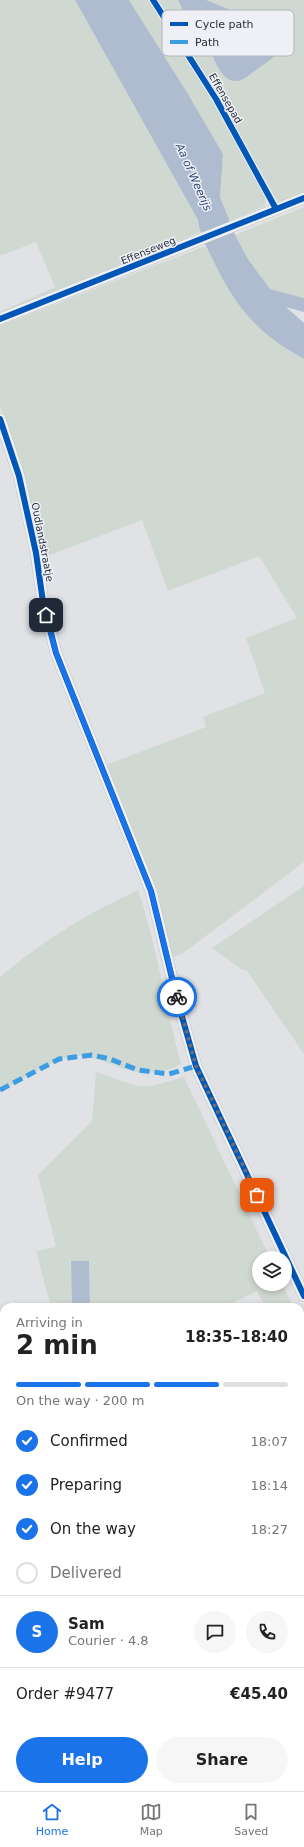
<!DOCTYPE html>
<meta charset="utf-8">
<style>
:root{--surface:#fff;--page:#f6f6f6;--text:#222;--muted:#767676;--line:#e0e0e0;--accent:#1a73e8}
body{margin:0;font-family:"DejaVu Sans",sans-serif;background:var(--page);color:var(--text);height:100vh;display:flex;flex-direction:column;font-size:15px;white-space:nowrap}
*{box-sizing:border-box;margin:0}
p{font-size:13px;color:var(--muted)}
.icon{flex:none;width:22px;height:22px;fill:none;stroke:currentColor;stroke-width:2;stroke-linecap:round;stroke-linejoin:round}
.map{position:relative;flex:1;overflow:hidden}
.panel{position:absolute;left:0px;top:1303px;width:304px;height:488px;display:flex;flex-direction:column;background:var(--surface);border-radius:12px 12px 0 0;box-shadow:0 2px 6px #0003}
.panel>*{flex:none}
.buttons{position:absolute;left:252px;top:1251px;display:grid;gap:8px}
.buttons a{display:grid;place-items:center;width:40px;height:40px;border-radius:50%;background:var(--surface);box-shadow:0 2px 6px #0003;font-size:20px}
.pin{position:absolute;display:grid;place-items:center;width:34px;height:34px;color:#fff;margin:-17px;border-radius:8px;box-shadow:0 2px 6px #0006}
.courier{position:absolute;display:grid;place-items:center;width:40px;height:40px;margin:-20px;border:3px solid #1a73e8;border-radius:50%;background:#fff;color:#222;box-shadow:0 1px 5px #0007}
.summary em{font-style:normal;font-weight:700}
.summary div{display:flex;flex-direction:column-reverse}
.summary{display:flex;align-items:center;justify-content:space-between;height:68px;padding:0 16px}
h1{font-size:26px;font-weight:700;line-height:30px}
.bar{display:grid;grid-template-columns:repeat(4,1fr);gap:6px 4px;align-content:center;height:48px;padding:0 16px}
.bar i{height:5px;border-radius:3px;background:var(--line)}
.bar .current{background:var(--accent)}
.bar p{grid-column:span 4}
.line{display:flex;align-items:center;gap:10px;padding:0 16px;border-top:1px solid var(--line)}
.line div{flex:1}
.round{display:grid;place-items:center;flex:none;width:42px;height:42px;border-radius:21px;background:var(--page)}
ol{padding:0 16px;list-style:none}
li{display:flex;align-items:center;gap:12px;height:44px}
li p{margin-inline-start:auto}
li .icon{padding:4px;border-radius:50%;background:var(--accent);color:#fff;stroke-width:4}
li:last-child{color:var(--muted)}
li i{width:22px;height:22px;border:2px solid var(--line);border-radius:50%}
.action{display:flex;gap:8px;margin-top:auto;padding:8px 16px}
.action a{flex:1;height:46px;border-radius:24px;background:var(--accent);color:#fff;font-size:16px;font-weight:700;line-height:46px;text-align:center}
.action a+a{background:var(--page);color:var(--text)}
.menu{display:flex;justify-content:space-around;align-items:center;height:56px;border-top:1px solid var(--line);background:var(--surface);font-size:11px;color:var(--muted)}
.menu a{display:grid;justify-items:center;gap:2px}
.menu .current{color:var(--accent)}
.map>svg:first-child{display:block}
.green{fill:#d0d9d1}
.water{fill:#afbcd0}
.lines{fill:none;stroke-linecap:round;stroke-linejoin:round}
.minor-casing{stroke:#bfc0c4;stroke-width:12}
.minor{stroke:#f0f0f2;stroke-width:11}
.quiet{stroke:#3d9de3;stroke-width:5;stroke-dasharray:10 5;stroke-linecap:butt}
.cycleway-casing{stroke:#eef0f5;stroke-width:8}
.cycleway{stroke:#0057b8;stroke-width:6}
.done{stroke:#686d79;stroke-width:4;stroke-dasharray:0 7.2}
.route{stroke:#1a73e8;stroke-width:5}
.labels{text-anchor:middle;stroke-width:3;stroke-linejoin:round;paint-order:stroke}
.street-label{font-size:10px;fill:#282e3e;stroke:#eef0f5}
.water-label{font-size:11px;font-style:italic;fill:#334971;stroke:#eef0f5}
.key{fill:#eef0f5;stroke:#b3b6be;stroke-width:1}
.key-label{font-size:11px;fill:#282e3e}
</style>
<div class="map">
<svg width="304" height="1791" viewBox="0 0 304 1791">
<rect width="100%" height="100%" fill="#e0e2e6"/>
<!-- green -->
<path class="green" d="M0,0H75L198,220L200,232L0,313V312L55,287L36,242L0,256Z
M129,0H149C192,63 230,129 266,196L265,206L229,221L220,197L223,154L188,94Z
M158,0H304V192L281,201H278L275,197L214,88Z
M304,207V298L270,289L248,259L235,235Z
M205,246L212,258L291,352L304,359V862L182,954L173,957L155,889L106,765L206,727L203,717L265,693L246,638L297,618L259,556L168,591L142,520L42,558L22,465L0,406V326Z
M304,886V1054L247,971L241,969L212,948Z
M138,890C157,946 165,1006 181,1064C159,1076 136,1075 113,1065C102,1061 90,1055 78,1056C55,1057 21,1081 0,1092V977C45,939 85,915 138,890Z
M96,1072L137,1086H152L184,1077L270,1258H259V1284H282L293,1307H265L257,1291L225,1307H90L89,1261H71L72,1307H51L36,1251L56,1247L38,1175L92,1121Z
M4,1333V1445L0,1448V1335Z
M304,1591V1787L300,1781V1593Z
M0,1672L4,1678V1703L0,1698Z
M0,1734L4,1739V1787H41L44,1791H0Z
M69,1787H254L248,1791H72Z"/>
<!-- water -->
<path class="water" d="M75,0H129L188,94L223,154L220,197L235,235L248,259L270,289L304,298V312L286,307L304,323V359C258,334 237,309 214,262C207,248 200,236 198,220Z
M178,0H206L233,11L265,31L279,47C276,58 265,63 256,70C250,74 242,82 234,81C219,80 212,51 205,40C201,33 193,29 188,23C184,18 182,6 178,0Z
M71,1261H89L90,1307H72Z
M2,1629L4,1632V1662L0,1656V1630Z"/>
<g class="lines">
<defs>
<path id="minor" d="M0,319L304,198
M0,419L19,476L36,553L43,602L56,653L151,891L177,999L196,1066L304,1296
M0,1712L4,1718
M59,1787L62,1791"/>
</defs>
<!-- minor casing -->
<use href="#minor" class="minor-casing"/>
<!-- minor -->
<use href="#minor" class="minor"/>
<!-- quiet -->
<path class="quiet" d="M0,1090L59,1059L92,1055L110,1059L138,1070L169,1074L196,1066
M0,1717L2,1715"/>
<defs>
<path id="cycleway" d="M153,0L216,99L276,209
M0,319L304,198
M0,419L19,476L36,553L43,602L56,653L151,891L177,999L196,1066L304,1296"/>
</defs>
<!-- cycleway casing -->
<use href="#cycleway" class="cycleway-casing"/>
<!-- cycleway -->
<use href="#cycleway" class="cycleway"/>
</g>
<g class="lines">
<!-- done -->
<path class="done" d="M177,997L196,1066L257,1195"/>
<!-- route -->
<path class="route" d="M46,615L56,653L151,891L177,997"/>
</g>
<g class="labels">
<!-- street labels -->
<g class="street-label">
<text transform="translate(226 98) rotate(60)" y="4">Effensepad</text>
<text transform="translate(148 250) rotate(-22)" y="4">Effenseweg</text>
<text transform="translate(43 542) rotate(79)" y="4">Oudlandstraatje</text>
</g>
<!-- water labels -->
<g class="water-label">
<text transform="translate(194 177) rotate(66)" y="4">Aa of Weerijs</text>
</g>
</g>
<!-- legend -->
<rect x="162" y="10" width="132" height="46" rx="6" class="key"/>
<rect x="170" y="22" width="18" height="4" fill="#0057b8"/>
<rect x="170" y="40" width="18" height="4" fill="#3d9de3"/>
<g class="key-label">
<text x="195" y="28">Cycle path</text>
<text x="195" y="46">Path</text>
</g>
</svg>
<div class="buttons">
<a><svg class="icon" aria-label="layers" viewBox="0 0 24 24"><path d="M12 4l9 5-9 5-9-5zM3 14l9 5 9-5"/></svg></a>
</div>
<div class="pin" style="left:257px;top:1195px;background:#ea580c"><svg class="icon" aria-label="bag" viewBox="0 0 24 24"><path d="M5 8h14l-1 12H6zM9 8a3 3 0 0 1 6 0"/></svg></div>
<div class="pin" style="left:46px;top:615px;background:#1f2937"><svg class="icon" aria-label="home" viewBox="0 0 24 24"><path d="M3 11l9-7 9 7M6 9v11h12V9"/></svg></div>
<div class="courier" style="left:177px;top:997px"><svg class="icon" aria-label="bike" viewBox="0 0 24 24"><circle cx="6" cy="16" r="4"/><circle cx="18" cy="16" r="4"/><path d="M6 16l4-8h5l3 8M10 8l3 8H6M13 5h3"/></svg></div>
<section class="panel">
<div class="summary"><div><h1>2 min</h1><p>Arriving in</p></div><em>18:35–18:40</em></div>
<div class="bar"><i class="current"></i><i class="current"></i><i class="current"></i><i></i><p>On the way · 200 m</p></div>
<ol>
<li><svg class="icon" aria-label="check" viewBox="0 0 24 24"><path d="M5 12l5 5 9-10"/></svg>Confirmed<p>18:07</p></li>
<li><svg class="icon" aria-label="check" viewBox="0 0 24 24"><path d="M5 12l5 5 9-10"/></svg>Preparing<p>18:14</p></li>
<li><svg class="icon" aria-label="check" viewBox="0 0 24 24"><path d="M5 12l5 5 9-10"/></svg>On the way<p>18:27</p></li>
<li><i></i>Delivered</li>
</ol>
<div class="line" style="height:72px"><b class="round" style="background:var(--accent);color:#fff">S</b><div><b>Sam</b><p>Courier · 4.8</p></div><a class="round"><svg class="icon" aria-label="chat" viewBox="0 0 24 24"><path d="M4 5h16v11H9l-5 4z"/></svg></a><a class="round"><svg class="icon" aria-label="phone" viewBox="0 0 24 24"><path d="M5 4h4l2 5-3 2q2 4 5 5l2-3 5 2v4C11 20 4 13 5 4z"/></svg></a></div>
<div class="line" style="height:52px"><div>Order #9477</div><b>€45.40</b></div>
<div class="action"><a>Help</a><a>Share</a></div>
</section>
</div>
<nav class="menu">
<a class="current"><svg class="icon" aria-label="home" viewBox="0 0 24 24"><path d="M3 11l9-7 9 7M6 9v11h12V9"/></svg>Home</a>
<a><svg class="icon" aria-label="map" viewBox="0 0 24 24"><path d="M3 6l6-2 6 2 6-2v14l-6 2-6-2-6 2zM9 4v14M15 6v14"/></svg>Map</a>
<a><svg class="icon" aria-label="saved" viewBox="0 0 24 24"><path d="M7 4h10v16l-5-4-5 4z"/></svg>Saved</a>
</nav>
